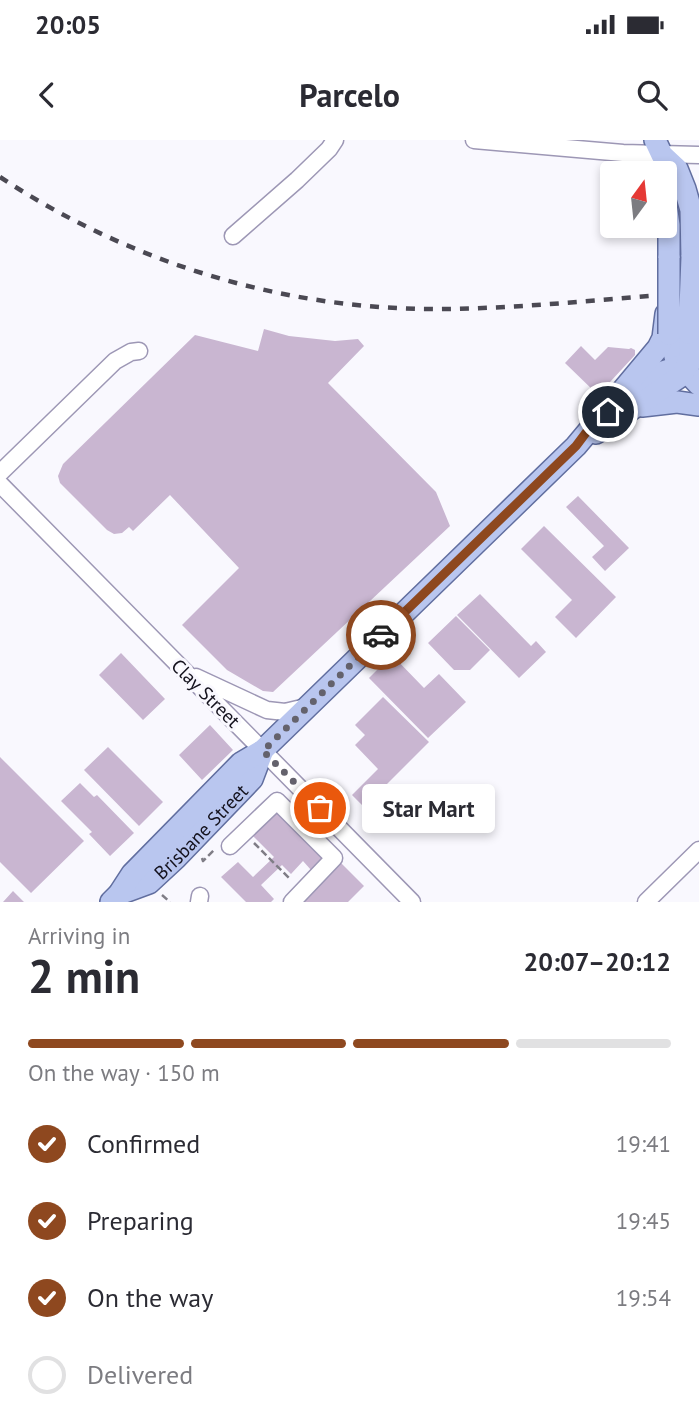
<!DOCTYPE html>
<meta charset="utf-8">
<style>
:root{--surface:#fff;--page:#f7f7f7;--text:#2b2b33;--muted:#7c7c81;--line:#e1e1e2;--accent:#8e481f}
body{margin:0;font-family:"PT Sans",sans-serif;background:var(--page);color:var(--text);height:100vh;display:flex;flex-direction:column;font-size:26px;white-space:nowrap}
*{box-sizing:border-box;margin:0}
p{font-size:23px;color:var(--muted)}
.icon{flex:none;width:38px;height:38px;fill:none;stroke:currentColor;stroke-width:2;stroke-linecap:round;stroke-linejoin:round}
.map{position:relative;height:762px;overflow:hidden}
.details{display:flex;flex-direction:column;background:var(--surface);flex:1}
.details>*{flex:none}
.needle{width:46px;rotate:15deg}
.controls{position:absolute;left:600px;top:21px;display:grid;gap:14px}
.controls a{display:grid;place-items:center;width:77px;height:77px;border-radius:7px;background:var(--surface);box-shadow:0 4px 10px #0003;font-size:35px}
.pin{position:absolute;display:grid;place-items:center;width:60px;height:60px;color:#fff;margin:-30px;border:4px solid #fff;border-radius:50%;box-shadow:0 2px 7px #0007}
.courier{position:absolute;display:grid;place-items:center;width:70px;height:70px;margin:-35px;border:5px solid #8e481f;border-radius:50%;background:#fff;color:#222;box-shadow:0 2px 9px #0007}
.bubble{position:absolute;height:49px;border-radius:7px;background:var(--surface);box-shadow:0 4px 10px #0003;font-size:23px;font-weight:700;line-height:49px;text-align:center}
.summary em{font-style:normal;font-weight:700}
.summary div{display:flex;flex-direction:column-reverse}
.summary{display:flex;align-items:center;justify-content:space-between;height:119px;padding:0 28px}
h1{font-size:46px;font-weight:700;line-height:52px}
.bar{display:grid;grid-template-columns:repeat(4,1fr);gap:10px 7px;align-content:center;height:84px;padding:0 28px}
.bar i{height:9px;border-radius:5px;background:var(--line)}
.bar .active{background:var(--accent)}
.bar p{grid-column:span 4}
ol{padding:0 28px;list-style:none}
li{display:flex;align-items:center;gap:21px;height:77px}
li p{margin-inline-start:auto}
li .icon{padding:7px;border-radius:50%;background:var(--accent);color:#fff;stroke-width:4}
li:last-child{color:var(--muted)}
li i{width:38px;height:38px;border:4px solid var(--line);border-radius:50%}
.status{display:flex;justify-content:space-between;align-items:center;height:49px;padding:0 35px;background:var(--surface);direction:ltr}
.status svg{height:19px;fill:currentColor}
header{display:flex;justify-content:space-between;align-items:center;height:91px;padding:0 28px;background:var(--surface);font-size:32px;font-weight:700}
.map>svg:first-child{display:block}
.building{fill:#c9b6d1}
.lines{fill:none;stroke-linecap:round;stroke-linejoin:round}
.minor-casing{stroke:#9d97b5;stroke-width:19}
.major-casing{stroke:#616e9f;stroke-width:24}
.path{stroke:#7f7d86;stroke-width:2.5;stroke-dasharray:7 3.5;stroke-linecap:butt}
.minor{stroke:#fff;stroke-width:16}
.major{stroke:#b9c6ef;stroke-width:21}
.rail{stroke:#4b4953;stroke-width:4.5;stroke-dasharray:9 9;stroke-linecap:butt}
.major-bridge-casing{stroke:#616e9f;stroke-width:24;stroke-linecap:butt}
.major-bridge{stroke:#b9c6ef;stroke-width:21}
.done{stroke:#64626c;stroke-width:7;stroke-dasharray:0 12.6}
.route{stroke:#8e481f;stroke-width:9}
.labels{text-anchor:middle;stroke-width:6;stroke-linejoin:round;paint-order:stroke}
.street-label{font-size:19px;fill:#14121d;stroke:#f9f8fe}
</style>
<div class="status"><b>20:05</b><svg viewBox="0 0 49 12"><path d="M0 12V9h3v3zM5 12V6h3v6zM10 12V3h3v9zM15 12V0h3v12zM26 1h20v11H26zM47 4h2v5h-2z"/></svg></div>
<header><svg class="icon" aria-label="back" viewBox="0 0 24 24"><path d="M15 5l-7 7 7 7"/></svg>Parcelo<svg class="icon" aria-label="search" viewBox="0 0 24 24"><circle cx="10" cy="10" r="6"/><path d="M15 15l6 6"/></svg></header>
<div class="map">
<svg width="699" height="762" viewBox="0 0 699 762">
<rect width="100%" height="100%" fill="#f9f8fe"/>
<!-- building -->
<path class="building" d="M264,189L289,196L335,201L358,199L364,206L328,243L436,352L450,386L273,552L263,551L227,530L182,485L239,428L170,355L133,391L129,387L122,393L114,394L107,390L60,343L58,336L63,324L195,195L258,211Z
M581,206L595,220L608,207L629,209L631,208L635,210V215L598,255L565,223Z
M578,356L629,408L605,431L592,417L604,406L566,367Z
M544,386L616,457L576,498L555,477L572,460L521,409Z
M480,454L531,506L536,501L546,512L519,538L457,475Z
M456,476L490,510L470,530H454L428,503Z
M121,513L165,559L143,580L99,535Z
M392,515L424,548L439,534L466,562L428,598L369,538Z
M383,557L429,602L364,667L352,655L378,629L355,605L365,595L355,585Z
M210,585L233,610L202,640L179,615Z
M108,607L163,662L139,686L84,630Z
M0,617L84,701L31,753L0,722Z
M80,643L94,657L97,655L134,693L110,716L89,694L92,692L61,661Z
M265,662L272,669L274,668L325,717L311,730L303,721L291,734L282,725L261,745L274,759L271,762H246L221,737L238,722L253,737L274,717L249,692L260,681L253,673Z
M338,720L364,746L348,762H299Z
M13,751L24,762H3Z"/>
<g class="lines">
<defs>
<path id="minor" d="M474,0L623,13L699,15
M233,96L297,40L329,9L335,0
M0,333L115,221L131,212L139,211
M0,344L412,762
M196,537L267,570L285,572L306,567
M230,706L277,661L334,718L292,762
M199,762L200,756
M646,762L699,710"/>
<g id="major">
<path d="M655,0L662,15L677,29L685,49L691,70L692,117"/>
<path d="M665,58L669,85V118"/>
<path d="M669,194L676,220L699,245"/>
<path d="M631,251L660,233L690,223"/>
<path d="M642,266L677,262L699,265"/>
<path d="M596,293L681,236C691,222 692,209 689,193"/>
<path id="s1" d="M119,754L149,743L176,718L252,639L263,610"/>
<path d="M111,762L119,754L132,734L241,623L263,610L576,306L658,208L663,198L666,174"/>
</g>
</defs>
<!-- minor casing -->
<use href="#minor" class="minor-casing"/>
<!-- major casing -->
<use href="#major" class="major-casing"/>
<!-- path -->
<path class="path" d="M254,703L289,738
M202,718L203,721L215,709
M162,755L170,762"/>
<!-- minor -->
<use href="#minor" class="minor"/>
<!-- major -->
<use href="#major" class="major"/>
<!-- rail -->
<path class="rail" d="M0,37C132,124 287,171 445,169C530,168 615,158 699,152"/>
<defs>
<path id="major-bridge" d="M689,193L692,117
M669,194V118"/>
</defs>
<!-- major-bridge casing -->
<use href="#major-bridge" class="major-bridge-casing"/>
<!-- major-bridge -->
<use href="#major-bridge" class="major-bridge"/>
</g>
<g class="lines">
<!-- done -->
<path class="done" d="M320,668L263,611L381,495"/>
<!-- route -->
<path class="route" d="M381,495L576,306L588,290L608,272"/>
</g>
<g class="labels">
<!-- street labels -->
<g class="street-label">
<text transform="translate(206 553) rotate(45)" y="7">Clay Street</text>
<text dy="7" stroke="none"><textPath href="#s1" startOffset="105">Brisbane Street</textPath></text>
</g>
</g>
</svg>
<div class="controls">
<a><svg class="needle" viewBox="-14 -14 28 28"><path d="M0-13l5 13h-10z" fill="#e53935"/><path d="M0 13l5-13h-10z" fill="#7c7c81"/></svg></a>
</div>
<div class="pin" style="left:320px;top:668px;background:#ea580c"><svg class="icon" aria-label="bag" viewBox="0 0 24 24"><path d="M5 8h14l-1 12H6zM9 8a3 3 0 0 1 6 0"/></svg></div>
<div class="pin" style="left:608px;top:272px;background:#1f2937"><svg class="icon" aria-label="home" viewBox="0 0 24 24"><path d="M3 11l9-7 9 7M6 9v11h12V9"/></svg></div>
<div class="courier" style="left:381px;top:495px"><svg class="icon" aria-label="car" viewBox="0 0 24 24"><path d="M5 17H2v-5l4-1 3-4h7l3 4 3 1v5h-3M9 17h6M6 11h13"/><circle cx="7" cy="17" r="2"/><circle cx="17" cy="17" r="2"/></svg></div>
<div class="bubble" style="left:362px;top:644px;width:133px">Star Mart</div>
</div>
<section class="details">
<div class="summary"><div><h1>2 min</h1><p>Arriving in</p></div><em>20:07–20:12</em></div>
<div class="bar"><i class="active"></i><i class="active"></i><i class="active"></i><i></i><p>On the way · 150 m</p></div>
<ol>
<li><svg class="icon" aria-label="check" viewBox="0 0 24 24"><path d="M5 12l5 5 9-10"/></svg>Confirmed<p>19:41</p></li>
<li><svg class="icon" aria-label="check" viewBox="0 0 24 24"><path d="M5 12l5 5 9-10"/></svg>Preparing<p>19:45</p></li>
<li><svg class="icon" aria-label="check" viewBox="0 0 24 24"><path d="M5 12l5 5 9-10"/></svg>On the way<p>19:54</p></li>
<li><i></i>Delivered</li>
</ol>
</section>
